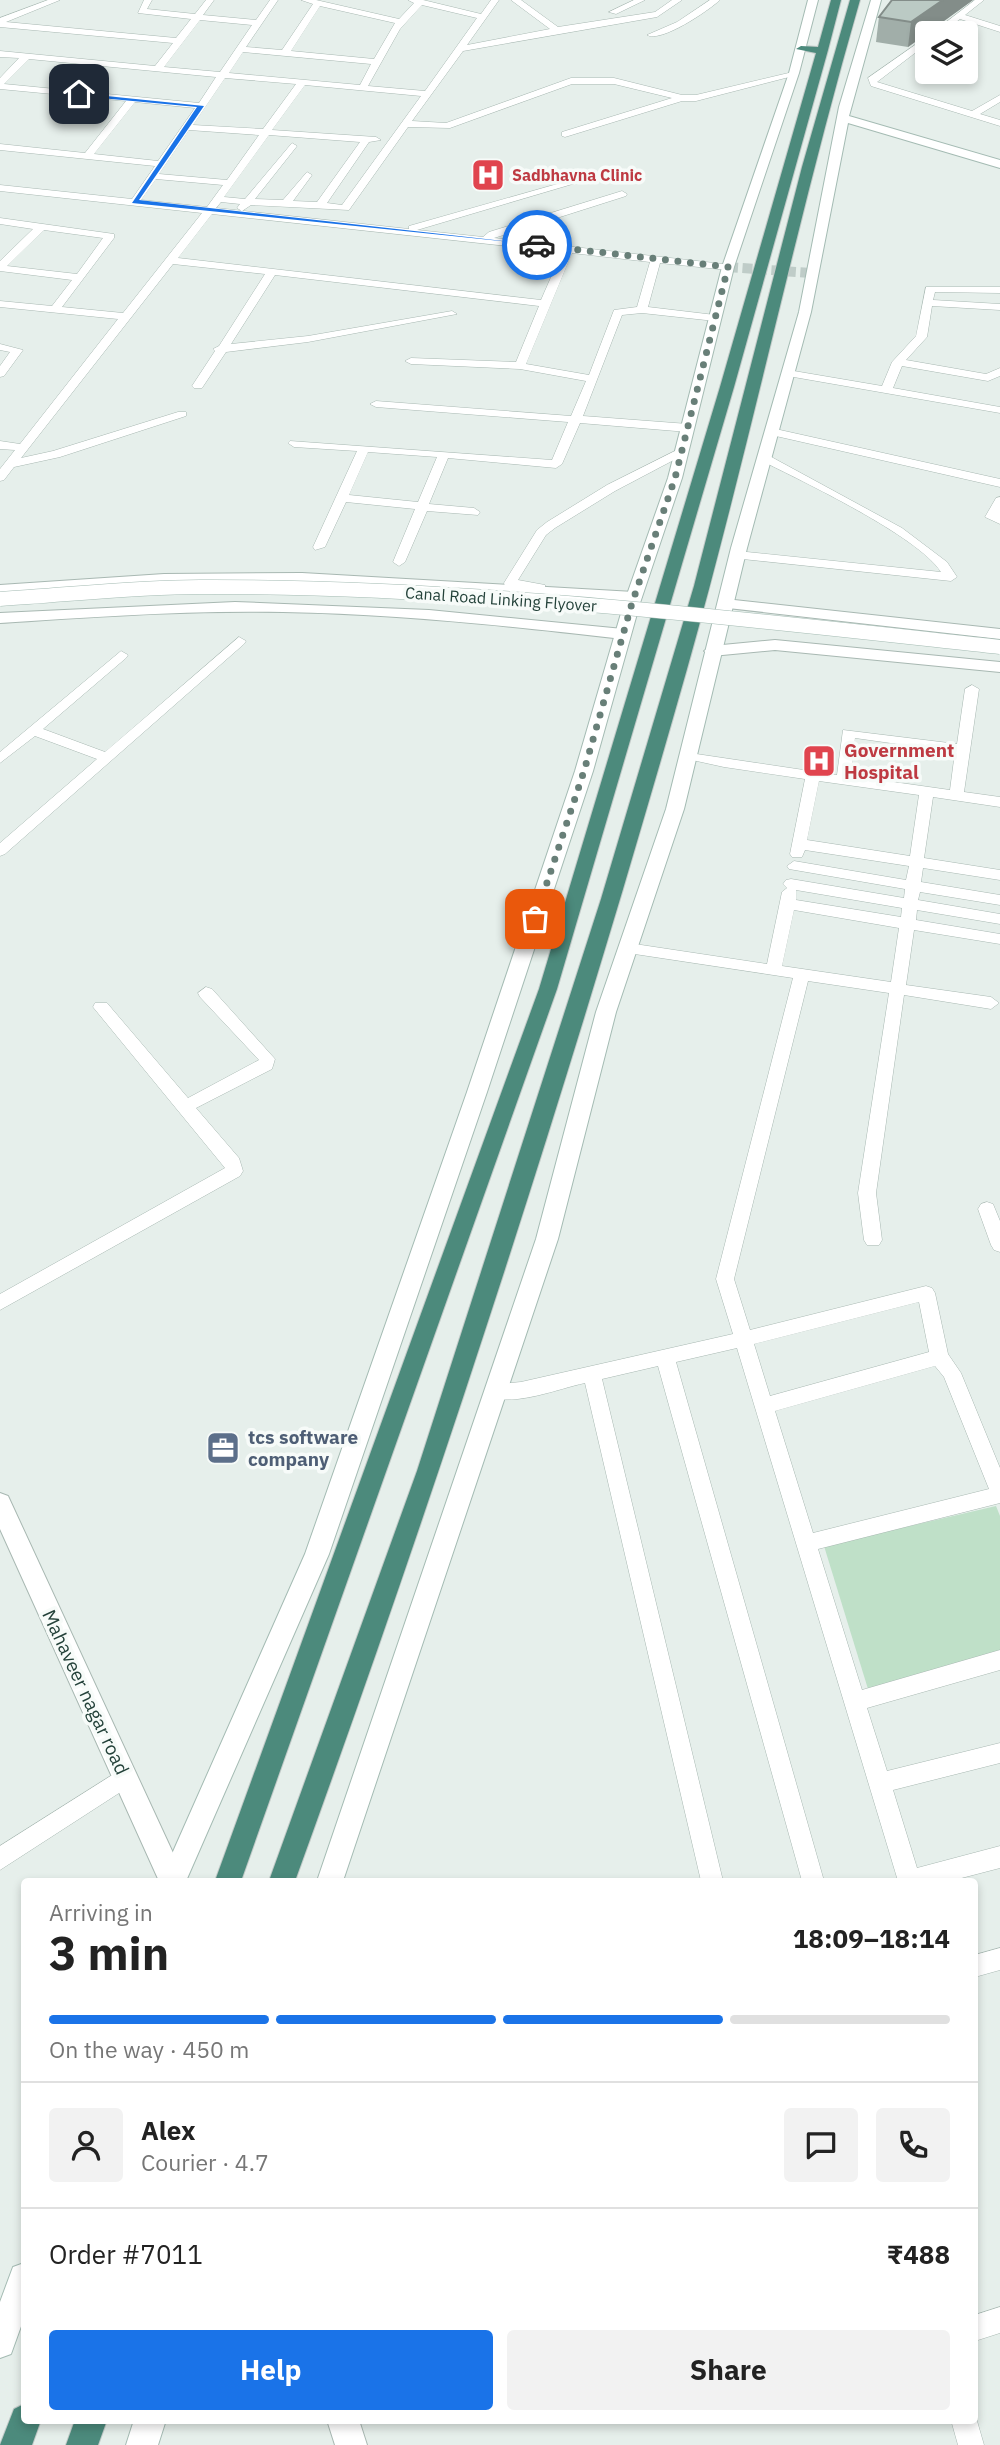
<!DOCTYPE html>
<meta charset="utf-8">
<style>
:root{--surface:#fff;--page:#f2f2f2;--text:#222;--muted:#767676;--line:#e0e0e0;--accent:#1a73e8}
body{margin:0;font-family:"IBM Plex Sans",sans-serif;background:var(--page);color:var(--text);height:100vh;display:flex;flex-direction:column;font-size:26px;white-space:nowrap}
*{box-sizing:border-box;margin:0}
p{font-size:23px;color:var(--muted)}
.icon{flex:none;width:38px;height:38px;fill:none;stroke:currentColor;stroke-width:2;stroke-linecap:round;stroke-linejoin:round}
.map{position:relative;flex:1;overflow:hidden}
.side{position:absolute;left:21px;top:1878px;width:957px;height:546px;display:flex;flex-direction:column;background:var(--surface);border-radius:7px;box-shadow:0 4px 10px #0003}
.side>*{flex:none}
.buttons{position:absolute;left:915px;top:21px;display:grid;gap:14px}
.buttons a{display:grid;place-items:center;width:63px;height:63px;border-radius:7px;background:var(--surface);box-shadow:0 4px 10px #0003;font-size:35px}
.pin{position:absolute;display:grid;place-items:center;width:60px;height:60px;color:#fff;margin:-30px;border-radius:14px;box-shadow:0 4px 10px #0006}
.courier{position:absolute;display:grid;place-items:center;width:70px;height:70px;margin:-35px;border:5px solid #1a73e8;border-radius:50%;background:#fff;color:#222;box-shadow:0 2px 9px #0007}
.overview em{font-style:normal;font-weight:800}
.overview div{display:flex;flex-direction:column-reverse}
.overview{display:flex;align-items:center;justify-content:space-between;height:119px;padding:0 28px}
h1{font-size:46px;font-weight:800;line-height:52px}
.bar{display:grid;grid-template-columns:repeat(4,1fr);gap:10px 7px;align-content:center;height:84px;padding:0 28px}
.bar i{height:9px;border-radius:5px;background:var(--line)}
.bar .current{background:var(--accent)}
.bar p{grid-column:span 4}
.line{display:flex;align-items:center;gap:18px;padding:0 28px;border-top:2px solid var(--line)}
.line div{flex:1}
.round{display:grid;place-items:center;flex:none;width:74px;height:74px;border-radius:7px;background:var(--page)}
.primary-button{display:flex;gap:14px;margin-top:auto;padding:14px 28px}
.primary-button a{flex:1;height:80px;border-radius:7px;background:var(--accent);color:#fff;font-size:28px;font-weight:800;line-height:80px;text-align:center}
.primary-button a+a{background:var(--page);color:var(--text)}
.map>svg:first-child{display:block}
.green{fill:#bfe0c8}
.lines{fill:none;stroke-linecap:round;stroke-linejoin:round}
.minor-tunnel{stroke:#bfccc8;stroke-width:10;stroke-dasharray:10 4.5;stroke-linecap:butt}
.minor-casing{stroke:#a8b8b2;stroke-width:1}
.tertiary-casing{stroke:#a8b8b2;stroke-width:2}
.secondary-casing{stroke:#a4bbb3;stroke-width:2}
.trunk-casing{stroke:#c2cac8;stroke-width:2}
.minor{fill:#fff;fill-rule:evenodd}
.tertiary{fill:#fff;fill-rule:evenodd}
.secondary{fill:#fff;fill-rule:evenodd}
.trunk{fill:#4c8a7c;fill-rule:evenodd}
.secondary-bridge-casing{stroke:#a4bbb3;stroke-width:15;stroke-linecap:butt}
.secondary-bridge{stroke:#fff;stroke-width:14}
.wall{fill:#a1aea9}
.shaded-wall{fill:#838d89}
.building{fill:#bbcac4;stroke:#838d89;stroke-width:2}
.route{fill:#1a73e8}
.done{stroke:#687f78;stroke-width:7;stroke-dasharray:0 12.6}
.labels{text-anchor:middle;stroke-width:7;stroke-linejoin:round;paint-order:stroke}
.far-health-label{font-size:16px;font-weight:bold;fill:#be3a42;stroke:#f7fbf9;text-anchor:start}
.far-street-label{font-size:16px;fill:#24423a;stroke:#f7fbf9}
.health-label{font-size:19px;font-weight:bold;fill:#be3a42;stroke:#f7fbf9;text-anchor:start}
.service-label{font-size:19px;font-weight:bold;fill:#4e5e75;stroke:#f7fbf9;text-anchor:start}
.street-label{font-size:19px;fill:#24423a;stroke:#f7fbf9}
</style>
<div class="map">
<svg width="1000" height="2445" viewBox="0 0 1000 2445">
<rect width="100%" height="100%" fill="#e6efeb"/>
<!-- green -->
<path class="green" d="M996,1506L1000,1516V1658L868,1689L824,1546Z"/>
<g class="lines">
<!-- minor-tunnel -->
<path class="minor-tunnel" d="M728,267L811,273"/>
<defs>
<path id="minor" d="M48,0H60L6,22L176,38L191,19L138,13L144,0H152L147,9L195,14L206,0H214L203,15L256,20L270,0H278L246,47L282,50L313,4L301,0H316L399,19L414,3L408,0H423L481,14L491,0H499L467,45L550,29L511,0H521L558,27L655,12L672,0H682L657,17L463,51L412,121L446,123L571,78H614L682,95H696L797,71V75L696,101H682L565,137L562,136V132L672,98L614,84H572L450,128L408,127L349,210L251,205L242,211L237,208L240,204L221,202L216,208L409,229V226L603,171V175L417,230L483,237L489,232L622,191L627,194L626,196L494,238L732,265L733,267L728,270L660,263L648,307L715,315L720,318L715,321L642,313L622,315L583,416L688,424L694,428L688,432L580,423L562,464L556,468L448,458L429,504L474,508L480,512L478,515L427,511L405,562L399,566L393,562L415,509L346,502L325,547L315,550L313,547L357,451L294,447L288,443L290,441L552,460L568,422L376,407L370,404L376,401L571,416L586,381L520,369L411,364L405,361L411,358L516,362L539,306L275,275L231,344L308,336L452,311L457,314L308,342L226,352L202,388H194L192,386L215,351L213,349L219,346L265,274L173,264L21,458L53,451L178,412H186V416L60,457L14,467L4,480L0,481V469L15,450L0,449V441L20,444L118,319L0,307V301L52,306L72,280L0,271V261L33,229L0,224V218L114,234V238L62,307L123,313L202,213L0,191V185L132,199L155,166L0,150V144L85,153L126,101L0,89V78L19,58L0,57V51L155,66L173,43L0,27V18ZM422,5L477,18L425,91L368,86L400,29ZM320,6L395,23L374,59L291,51ZM200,20L252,25L220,72L164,67ZM243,52L371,64L360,85L229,73ZM29,59L216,77L199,103L4,84ZM225,78L296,84L263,129L193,125ZM305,85L421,96L342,205L327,203L369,142L381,140L376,137L272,130ZM135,102L195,108L158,161L94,154ZM189,130L259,135L227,180L159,174ZM269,135L360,142L317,202L293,201L312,175L307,172L283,200L255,199L297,146L292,143L245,199L224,197ZM156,179L223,185L207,207L141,200ZM212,214L562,252L541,300L178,258ZM44,230L103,238L77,274L7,266ZM572,253L650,262L637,307L614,310L589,375L526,364ZM368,452L437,457L418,502L349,495Z
M634,0H645L616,14L609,12Z
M710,0H720C708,11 661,43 647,35L677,22Z
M975,0H984L965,15L1000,26V32L960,19L941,33H932Z
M928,36V43L877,82L972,111L1000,95V102L980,114L1000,120V126L871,86L868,78Z
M926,287H1000V293L935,292L933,300L1000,304V310L932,306L927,337L906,360L986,374L1000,368V376L988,381L902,366L893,388L1000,407V413L788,376L782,373L788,370L882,386L892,362L916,336Z
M0,344L23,350L4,376L0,377V366L10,352L0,350Z
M771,428L1000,479V487L767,434V430Z
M677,450L687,453L615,491L555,528L546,535L518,580L545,585V591L505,586L504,583L537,530L547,522L607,485Z
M764,453L902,528L947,562L957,577L951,581L733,558V552L737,551L941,572C918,536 802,481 760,460V454Z
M1000,497V524L985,517L996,498Z
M239,637L246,641L244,644L5,854L0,856V843L97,759L35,736L0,763V752L121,651L128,655L126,658L43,729L105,752Z
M972,685L979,689L964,792L1000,797V807L933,797L924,858L1000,870V880L923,868L921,882L1000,895V905L920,892L918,900L1000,914V924L917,910L916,920L1000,934V944L914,930L906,985L991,997L999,1003L991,1009L904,995L876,1193L882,1240L879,1245H867L864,1240L858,1193L889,993L808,981L734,1279L750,1330L926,1286L932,1288L935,1293L948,1354L961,1373L1000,1468V1503L818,1549L862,1690L1000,1650V1670L867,1708L887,1771L1000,1743V1763L893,1790L917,1868L1000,1846V1868L950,1881H898L737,1348L676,1362L824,1881H802L658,1366L602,1379L723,1881H701L585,1383C557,1389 517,1406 489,1397L487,1391L489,1385L521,1382L733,1334L716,1279L793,978L628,953L620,948L623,944L628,943L767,964L782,892L787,888L783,884L786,880L791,879L904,898L905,889L789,869L787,866L794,861L906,880L909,866L805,850L802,857H792L790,854L805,779L724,767L683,758V752L837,775L843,730L957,744L965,689ZM855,738L955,752L950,790L851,776ZM819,781L919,795L910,856L807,840ZM796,890L902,908L901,917L796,900ZM794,910L899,928L891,982L782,966ZM919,1302L929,1352L770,1396L754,1344ZM935,1366L944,1377L989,1489L813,1533L775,1411Z
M206,987L212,989L275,1059L272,1069L196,1108L239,1158L243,1171L240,1176L0,1310V1294L225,1168L93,1007L95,1003H107L188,1098L259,1060L200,997L198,993Z
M987,1202L993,1204L1000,1221V1252L994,1250L991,1245L978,1209L981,1204Z
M125,1767L133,1770L136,1777L133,1784L0,1870V1846Z
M1000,1948V1970L975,1977V1955Z
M1000,2307V2333L975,2341V2315Z
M975,2414L984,2445H958L951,2420H975Z"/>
<path id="tertiary" d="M302,573L634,592L642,597L634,602L302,583L164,584L0,595V585L164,574Z
M725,599L1000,629V639L719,607V601Z
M235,602L429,610L623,629L631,634L623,639C510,626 396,614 283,612C188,610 94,617 0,623V613Z
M775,640L1000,662V672L775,650L712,656L704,651L712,646Z
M0,1493L8,1496L186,1881H159L0,1529Z
M327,2420H359L367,2445H335Z"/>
<path id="secondary" d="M808,0H818L799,73L734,267L682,478L640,603L593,771L487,1092L329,1554L186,1881H160L305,1554L467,1092L575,771L624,603L668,478L722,267L789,73Z
M871,0H881L849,116L1000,160V168L848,123L811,312L747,548L684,809L616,1012L558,1239L343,1881H317L536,1239L596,1012L666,809L731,548L799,312L839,107Z
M24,2263V2318L11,2354L0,2358V2302L13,2267Z
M134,2420H166L158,2445H126Z"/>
<path id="trunk" d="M831,0H841L828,50L734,387L557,989L241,1881H215L539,989L720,387L816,53L796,49L801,46L818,47Z
M850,0H860C796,221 750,447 687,669C571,1078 440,1482 295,1881H269L417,1471L601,899L694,586L802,167Z
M24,2404V2420H41L32,2445H0L14,2409Z
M75,2420H107L98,2445H66Z"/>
</defs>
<!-- minor casing -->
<use href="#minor" class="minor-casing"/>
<!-- tertiary casing -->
<use href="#tertiary" class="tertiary-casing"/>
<!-- secondary casing -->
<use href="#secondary" class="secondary-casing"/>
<!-- trunk casing -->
<use href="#trunk" class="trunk-casing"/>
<!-- minor -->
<use href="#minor" class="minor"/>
<!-- tertiary -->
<use href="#tertiary" class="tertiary"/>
<!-- secondary -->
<use href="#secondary" class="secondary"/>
<!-- trunk -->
<use href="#trunk" class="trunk"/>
<defs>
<path id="secondary-bridge" d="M0,599C67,595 133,587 200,587C468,586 734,618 1000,647"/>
</defs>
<!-- secondary-bridge casing -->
<use href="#secondary-bridge" class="secondary-bridge-casing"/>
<!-- secondary-bridge -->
<use href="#secondary-bridge" class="secondary-bridge"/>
</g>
<!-- wall -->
<path class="wall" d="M973,0L908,47L876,42L879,17Z"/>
<!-- shaded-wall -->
<path class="shaded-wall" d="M943,0H973L908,47L911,22Z"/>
<!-- building -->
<path class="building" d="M892,0H943L911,22L879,17Z"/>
<!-- route -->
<path class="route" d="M77,93L204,106L139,200L540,245L132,203L197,107L79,96Z"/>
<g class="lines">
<!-- done -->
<path class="done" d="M535,919L584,771L632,603L675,478L728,267L537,245"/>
</g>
<!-- icons -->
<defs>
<symbol id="hospital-square" viewBox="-11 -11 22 22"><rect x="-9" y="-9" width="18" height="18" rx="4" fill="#e0444e" stroke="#f7fbf9"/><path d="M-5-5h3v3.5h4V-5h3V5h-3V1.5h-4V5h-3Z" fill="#fff"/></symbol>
<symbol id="office-square" viewBox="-11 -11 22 22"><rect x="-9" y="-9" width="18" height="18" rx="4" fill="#5c6f8a" stroke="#f7fbf9"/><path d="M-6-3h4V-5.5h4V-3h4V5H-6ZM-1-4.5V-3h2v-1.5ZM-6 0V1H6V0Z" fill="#fff"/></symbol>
</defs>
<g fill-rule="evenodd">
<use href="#hospital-square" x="469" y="156" width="38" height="38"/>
<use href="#hospital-square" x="800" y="742" width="38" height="38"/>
<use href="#office-square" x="204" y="1429" width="38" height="38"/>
</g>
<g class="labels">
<!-- far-health labels -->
<g class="far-health-label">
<text x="512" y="181">Sadbhavna Clinic</text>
</g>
<!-- far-street labels -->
<g class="far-street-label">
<text transform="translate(501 599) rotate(4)" y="6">Canal Road Linking Flyover</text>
</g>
<!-- health labels -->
<g class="health-label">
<text x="844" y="757">Government<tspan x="844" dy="22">Hospital</tspan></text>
</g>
<!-- service labels -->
<g class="service-label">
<text x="248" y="1444">tcs software<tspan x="248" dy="22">company</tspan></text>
</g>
<!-- street labels -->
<g class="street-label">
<text transform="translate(86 1692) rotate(65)" y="7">Mahaveer nagar road</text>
</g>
</g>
</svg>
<div class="buttons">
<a><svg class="icon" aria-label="layers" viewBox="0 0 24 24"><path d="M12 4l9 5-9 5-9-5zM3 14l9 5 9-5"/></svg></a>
</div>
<div class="pin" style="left:535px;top:919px;background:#ea580c"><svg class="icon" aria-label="bag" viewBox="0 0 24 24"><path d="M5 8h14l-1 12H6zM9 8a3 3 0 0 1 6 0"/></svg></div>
<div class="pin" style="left:79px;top:94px;background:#1f2937"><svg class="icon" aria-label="home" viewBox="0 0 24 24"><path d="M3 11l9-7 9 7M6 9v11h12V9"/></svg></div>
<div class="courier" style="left:537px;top:245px"><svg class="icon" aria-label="car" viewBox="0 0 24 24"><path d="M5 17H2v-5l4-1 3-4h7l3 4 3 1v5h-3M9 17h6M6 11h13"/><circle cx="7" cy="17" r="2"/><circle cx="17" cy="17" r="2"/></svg></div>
<section class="side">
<div class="overview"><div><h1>3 min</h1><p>Arriving in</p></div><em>18:09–18:14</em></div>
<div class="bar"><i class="current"></i><i class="current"></i><i class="current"></i><i></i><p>On the way · 450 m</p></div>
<div class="line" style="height:126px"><a class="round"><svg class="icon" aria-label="person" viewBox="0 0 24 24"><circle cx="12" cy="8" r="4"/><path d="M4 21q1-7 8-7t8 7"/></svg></a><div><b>Alex</b><p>Courier · 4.7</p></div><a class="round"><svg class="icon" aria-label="chat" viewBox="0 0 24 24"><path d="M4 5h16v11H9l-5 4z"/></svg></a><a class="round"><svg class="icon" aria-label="phone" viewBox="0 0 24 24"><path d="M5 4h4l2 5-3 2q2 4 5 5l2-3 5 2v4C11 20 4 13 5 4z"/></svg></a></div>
<div class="line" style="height:91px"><div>Order #7011</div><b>₹488</b></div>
<div class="primary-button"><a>Help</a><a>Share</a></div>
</section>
</div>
